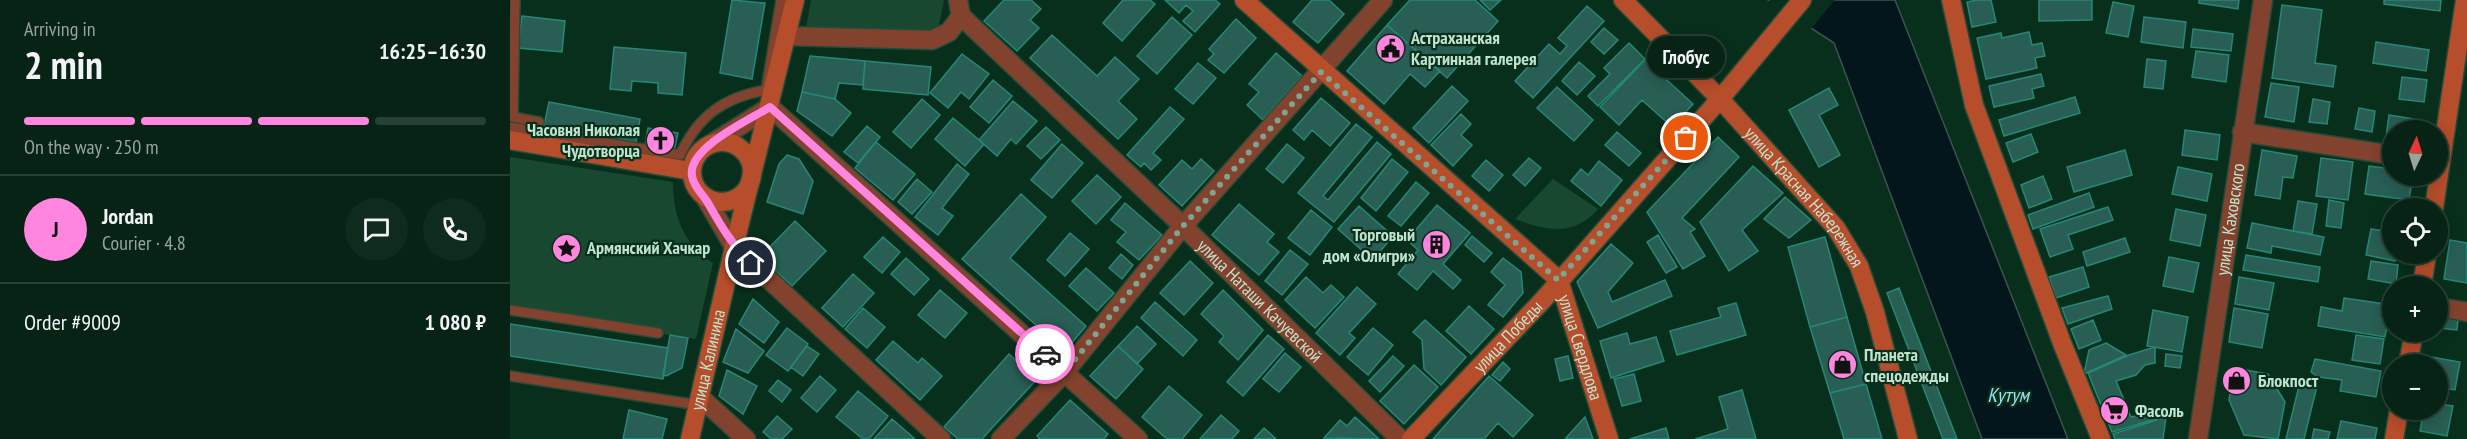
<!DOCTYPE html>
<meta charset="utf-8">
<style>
:root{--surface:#062315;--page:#0f2b1e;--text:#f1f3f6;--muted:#98a4a0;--line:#274034;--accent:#ff85df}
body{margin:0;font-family:"PT Sans Narrow",sans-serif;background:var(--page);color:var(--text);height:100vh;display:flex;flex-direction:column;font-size:22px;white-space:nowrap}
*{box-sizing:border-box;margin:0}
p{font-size:20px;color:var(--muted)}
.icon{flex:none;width:33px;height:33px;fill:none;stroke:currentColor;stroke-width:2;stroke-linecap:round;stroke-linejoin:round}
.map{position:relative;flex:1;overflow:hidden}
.side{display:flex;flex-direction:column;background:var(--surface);width:510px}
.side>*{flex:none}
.needle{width:39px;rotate:4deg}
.controls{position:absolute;left:1872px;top:120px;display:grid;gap:12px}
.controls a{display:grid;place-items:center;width:66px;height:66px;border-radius:50%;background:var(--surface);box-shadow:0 3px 15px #0003,0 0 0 2px var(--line);font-size:30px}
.pin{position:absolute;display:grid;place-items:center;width:51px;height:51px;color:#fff;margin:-26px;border:3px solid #fff;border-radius:50%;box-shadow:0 2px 6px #0007}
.courier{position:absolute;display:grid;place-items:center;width:60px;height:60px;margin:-30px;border:4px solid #ff85df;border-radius:50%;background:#fff;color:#222;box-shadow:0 2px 8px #0007}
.bubble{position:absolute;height:42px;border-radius:21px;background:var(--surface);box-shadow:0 3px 15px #0003,0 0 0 2px var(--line);font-size:20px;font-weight:800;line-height:42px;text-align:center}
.summary em{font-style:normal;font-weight:800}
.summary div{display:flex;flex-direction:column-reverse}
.summary{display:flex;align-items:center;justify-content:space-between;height:102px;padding:0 24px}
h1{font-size:39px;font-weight:800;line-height:45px}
.bar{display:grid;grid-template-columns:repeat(4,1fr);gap:9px 6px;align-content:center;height:72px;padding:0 24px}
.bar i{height:8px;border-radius:4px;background:var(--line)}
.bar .on{background:var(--accent)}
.bar p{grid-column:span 4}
.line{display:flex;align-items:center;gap:15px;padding:0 24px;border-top:2px solid var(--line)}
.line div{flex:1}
.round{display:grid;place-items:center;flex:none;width:63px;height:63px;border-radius:32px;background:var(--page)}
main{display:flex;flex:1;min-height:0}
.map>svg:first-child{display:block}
.green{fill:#184830}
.water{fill:#02161b;stroke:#3b5450;stroke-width:1.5}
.pier{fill:#082f1c}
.building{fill:#285e53;stroke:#258876;stroke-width:1.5}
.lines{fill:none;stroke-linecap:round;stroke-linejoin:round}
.lane-casing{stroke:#254c38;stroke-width:12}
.street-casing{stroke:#254c38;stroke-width:21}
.secondary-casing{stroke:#254c38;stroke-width:21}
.lane{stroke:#83422e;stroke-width:9}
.street{stroke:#83422e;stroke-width:18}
.secondary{stroke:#b64d2b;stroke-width:18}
.done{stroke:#80a48f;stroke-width:6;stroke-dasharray:0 10.8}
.route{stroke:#ff85df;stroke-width:8}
.labels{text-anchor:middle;stroke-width:4.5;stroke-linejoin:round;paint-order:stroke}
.poi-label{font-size:18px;font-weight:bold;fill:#c0e3cd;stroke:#082f1c;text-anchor:start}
.street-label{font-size:18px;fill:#c0e3cd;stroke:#082f1c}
.water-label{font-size:20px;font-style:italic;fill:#9bdff2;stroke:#082f1c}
</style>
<main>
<section class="side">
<div class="summary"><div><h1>2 min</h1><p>Arriving in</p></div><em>16:25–16:30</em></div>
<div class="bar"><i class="on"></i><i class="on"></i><i class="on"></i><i></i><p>On the way · 250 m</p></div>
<div class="line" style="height:108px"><b class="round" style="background:var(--accent);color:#111">J</b><div><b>Jordan</b><p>Courier · 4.8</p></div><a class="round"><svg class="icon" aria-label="chat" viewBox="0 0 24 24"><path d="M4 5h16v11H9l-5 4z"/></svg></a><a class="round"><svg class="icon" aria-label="phone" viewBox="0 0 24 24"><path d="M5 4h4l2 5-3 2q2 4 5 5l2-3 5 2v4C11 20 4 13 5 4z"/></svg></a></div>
<div class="line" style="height:78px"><div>Order #9009</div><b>1 080 ₽</b></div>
</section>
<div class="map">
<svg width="1957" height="439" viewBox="0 0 1957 439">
<rect width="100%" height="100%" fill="#082f1c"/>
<!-- green -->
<path class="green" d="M301,0H434L427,35L296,28Z
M0,157L163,182C163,216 174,245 203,263L186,339L0,310Z
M1043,179L1088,209C1064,237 1036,231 1005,219Z"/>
<!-- water -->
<path class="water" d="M1258,0H1385L1558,439H1472L1324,43Z"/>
<!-- pier -->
<path class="pier" d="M1260,0H1325L1299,31L1257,3Z"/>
<!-- building -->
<path class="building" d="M222,0L255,3L242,79L210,73Z
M494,0H521L531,9L520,20L529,28L507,51L474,21Z
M613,0H640L645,4L612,41L593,23Z
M655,0H705L710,4L685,32L673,21L683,11L676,5L669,13Z
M802,0H819L834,14L808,43L783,22Z
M900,0H965L988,21L937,78L877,25Z
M970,0H991L980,10Z
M1467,0H1481L1486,22L1462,27L1457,2Z
M1529,0H1582V20L1529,21Z
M1689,0H1729L1728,9L1689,3Z
M1874,0H1931L1930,11L1874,4Z
M1603,2L1624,6L1618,37L1596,33Z
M1772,5L1812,10L1805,63L1826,66L1823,87L1762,78Z
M1077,6L1094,21L1023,98L1005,81L1039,44L1050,54L1057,46L1048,38Z
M12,16L55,21L52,52L8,48Z
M662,17L682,35L647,74L627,56Z
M1634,17L1676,22L1673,48L1631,42Z
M726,19L746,38L714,73L698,60L704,54L699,49Z
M877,25L930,71L915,87L900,74L874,104L837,71Z
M1094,28L1108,40L1094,54L1081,42Z
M1683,29L1723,34L1721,51L1681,47Z
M1519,32L1522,45L1532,43L1535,56L1525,58L1527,68L1476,79L1467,38L1491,33L1492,38Z
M542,35L587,76L605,57L629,79L608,101L627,119L608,139L520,58Z
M1866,42L1919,50L1916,71L1863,63Z
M1119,43L1135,59L1088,106L1078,96L1100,74L1094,68Z
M104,47L176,53L172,95L148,93V83L122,81L121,91L100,89Z
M1686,51L1719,55L1716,82L1682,77Z
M766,53L792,76L753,120L737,105L749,92L739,84Z
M452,54L479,74L459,99L451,92L438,108L420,93Z
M300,56L355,61L353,85L329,83L325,99L292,92Z
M1637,59L1656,61L1653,89L1634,87Z
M1135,60L1183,104L1162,127L1132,100L1109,125L1090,107Z
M355,61L421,67L418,95L353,89Z
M1069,62L1085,76L1067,95L1052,81Z
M688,63L706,78L683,104L665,89Z
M1531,74L1534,86L1522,89L1524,98L1484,107L1479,86Z
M1892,77L1917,80L1914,102L1889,99Z
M483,80L502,96L479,123L460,107Z
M1761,83L1789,87L1784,122L1755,117Z
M942,86L958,101L919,143L903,128Z
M1047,87L1083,120L1064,141L1027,108Z
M1319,88L1328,105L1309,115L1330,155L1309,167L1279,110Z
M292,92L325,99L341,113L322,136L287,111Z
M1565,97L1570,113L1494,136L1489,120Z
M811,98L840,123L820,146L802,130L794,140L783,130Z
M412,99L430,115L401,148L383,132Z
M1803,99L1820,102L1817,124L1799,122Z
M503,101L527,121L506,144L501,139L487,156L469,140Z
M39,102L130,119L126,142L34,126Z
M660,107L674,119L643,153L651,160L641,170L634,163L631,167L617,155Z
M1849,108L1865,111L1862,132L1845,129Z
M951,114L961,124L951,135L962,145L943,166L921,145Z
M1879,115L1911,120L1909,130H1882V138L1876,137Z
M443,118L474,144L455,166L425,139Z
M846,124L862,137L813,196L818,200L867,142L881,154L824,222L788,193Z
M357,126L370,137L348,163L334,152Z
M536,127L550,140L531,159L517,146Z
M138,128L168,133L164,151L135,146Z
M1675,130L1710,135L1707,160L1672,155Z
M1107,132L1131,153L1119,166L1095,145Z
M1521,134L1528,152L1503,162L1496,143Z
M1208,137L1229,157L1172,218L1185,229L1180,232L1195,256L1173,269L1137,212Z
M366,142L405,174L383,200L345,168Z
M552,144L573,163L542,198L521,180Z
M777,144L794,158L773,183L756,169Z
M1615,150L1622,175L1564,192L1557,167Z
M1752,150L1787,156L1783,178L1773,177L1770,199L1745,195Z
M277,155L289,159L303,181L293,214L257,202L269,164Z
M1019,158L1031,168L1015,186L1003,175Z
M1811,158L1843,162L1838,200L1806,196Z
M691,159L704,171L672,206L649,185L672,160L682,169Z
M882,159L898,172L866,211L851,198Z
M976,160L993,175L979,191L962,176Z
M1089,161L1112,180L1091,206L1061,181L1071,169L1078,175Z
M447,164L459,174L432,208L443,216L428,235L405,217Z
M1243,166L1273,193L1232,230L1248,251L1219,271L1190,222Z
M1859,166L1882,169V176H1903L1899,200L1855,194Z
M1668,167L1702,174L1697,201L1662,194Z
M587,175L611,197L586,224L562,201Z
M1533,176L1542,199L1519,208L1511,185Z
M407,179L422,192L402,214L388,202Z
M906,182L919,193L891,226L878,216Z
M1579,193L1584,207L1523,229L1518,215Z
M511,194L536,217L500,258L576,326L555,351L452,259Z
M1275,197L1301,220L1279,238L1254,219Z
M1819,200L1834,203L1831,228L1816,226Z
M1788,201L1807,204L1802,234L1783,231Z
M615,203L652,235L629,260L607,242L616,232L601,220Z
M729,204L764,234L757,242L769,252L749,275L702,235Z
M927,205L960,233L933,264L951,280L943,289L923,271L907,290L888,274L908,250L897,240Z
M849,206L883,236L863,260L828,229Z
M1598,207L1603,220L1558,235L1563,249L1540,257L1530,229Z
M1666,209L1696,215L1690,246L1660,240Z
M801,210L822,227L800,255L778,238Z
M285,221L316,251L282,286L254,260V253Z
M1742,223L1814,237L1810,255L1762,246L1761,253L1737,248Z
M1861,229L1882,232V254H1887L1885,261L1856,255Z
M560,233L579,249L555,276L537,260Z
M1148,235L1167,267L1156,273L1137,242Z
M962,236L982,253L974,262L955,245Z
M373,237L390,252L372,273L354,257Z
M1315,237L1337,317L1300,327L1278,247Z
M1615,238L1620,252L1577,266L1573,252Z
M1940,240L1957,243V283L1934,279Z
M1101,244L1123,263L1098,292L1102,302L1155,280L1162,296L1088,328L1067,282Z
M780,250L798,264L772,295L755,281Z
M611,254L623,265L612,279L599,268Z
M1736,255L1810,267L1808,282L1733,270Z
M1659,257L1689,263L1683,292L1653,286Z
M396,258L419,279L404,295L381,274Z
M993,258L1011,272L1013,293L993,317L978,305L995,285L981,272Z
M680,261L703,283L674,315L650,293Z
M1861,261L1888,265L1886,284L1858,279Z
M1573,267L1579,287L1546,298L1539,277Z
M576,268L604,293L587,311L559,286Z
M343,274L364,293L333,327L312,308Z
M796,277L813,293L821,285L834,297L805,328L775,300Z
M1729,277L1764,283L1759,310L1725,304Z
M847,287L866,304L839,333L845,338L830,355L806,333Z
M1389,288L1447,439H1433L1377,293Z
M430,290L457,313L435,338L408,315Z
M713,290L753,330L728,360L709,342L714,336L691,314Z
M1598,296L1602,309L1558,324L1552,308Z
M1834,298L1881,305L1875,337L1808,326L1811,307L1832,311Z
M243,299L269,322L254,343L229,324Z
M645,302L687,340L673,356L631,318Z
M1226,303L1236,335L1167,355L1160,331L1211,317L1208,308Z
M959,306L984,329L961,354L936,331Z
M353,308L375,327L357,348L335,329Z
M1724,308L1758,314L1752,348L1719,342Z
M1643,310L1678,317L1672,352L1637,346Z
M1337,317L1356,384L1320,393L1300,327Z
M1929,317L1948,319L1947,330L1928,328Z
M915,320L956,357L931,385L914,369L912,340L903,332Z
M1583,320L1591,340L1569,349L1561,329Z
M0,324L158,348L153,379L0,356Z
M627,326L646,344L627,364L608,346Z
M277,328L298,344L278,371L256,355Z
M863,328L883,345L858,375L837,357Z
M226,329L254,351L238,373L213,362Z
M1117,333L1120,344L1146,337L1154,361L1101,378L1090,341Z
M160,335L178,338L172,368L156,376L153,375Z
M758,335L774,349L733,396L717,382Z
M1846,335L1874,339L1870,364L1842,360Z
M383,341L408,363L412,358L432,376L410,400L366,360Z
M1596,343L1616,355L1574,374L1579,350Z
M297,346L309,354L293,376L281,367Z
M608,346L633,369L606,399L580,376Z
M1645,347V363L1635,365L1626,375L1606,381L1621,417L1658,408L1656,416L1602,432L1578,373L1619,355Z
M775,353L791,367L769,392L753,379Z
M499,354L527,379L472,439H448L434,427Z
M1656,354L1672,356L1670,368L1655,366Z
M883,356L894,366L870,392L859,381Z
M1058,356L1063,378L1050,381L1045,359Z
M1921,357L1950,362L1945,390L1928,387V364H1920Z
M1805,359L1871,371L1866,397L1830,391L1832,380L1808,377L1801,372Z
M993,362L1000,369L990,381L982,375Z
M904,365L928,387L894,424L870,401Z
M1724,368L1758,374L1775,402L1768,439L1734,435L1719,400Z
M217,370L247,386L233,414L209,396Z
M1124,374L1131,401L1112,406L1104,379Z
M310,376L326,390L307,412L291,398Z
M979,376L1023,415L1003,437L988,423L974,439H923Z
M268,380L281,390L272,402L259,391Z
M1790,382L1807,386L1794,439H1776Z
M1356,384L1372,439H1334L1320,393Z
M659,386L692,415L672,439H657L632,417Z
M1232,390L1246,439H1185L1218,429L1209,397Z
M348,391L378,416L359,439H353L326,417Z
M560,400L598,434L594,439H530L527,436Z
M1928,404L1943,406L1937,436L1910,431L1914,410H1928Z
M119,410L157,419L152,439H113Z
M711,415L729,431L722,439H690Z
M267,416L282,429L272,439H261L253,432Z
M845,417L869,439L814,438L830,420L837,426Z
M1075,417L1083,439H1055Z
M1656,417L1653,439H1605L1603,434Z
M382,419L405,439H364Z
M1831,421L1867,428L1865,439H1827Z
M754,428L766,439H744Z
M1156,428L1159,439H1120Z
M1804,429L1820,432L1818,439H1802Z"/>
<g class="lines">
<defs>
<path id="lane" d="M5,0L3,117L29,122
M0,127L170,155C188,116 214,97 256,90L271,0
M0,310L148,333
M0,376L188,405"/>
<g id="street">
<path id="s1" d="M448,0L451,16L673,226L890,439"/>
<path d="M276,36L422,40L439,32L451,16"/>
<path d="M1732,132L1882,155"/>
<path d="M201,144L260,107L628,439"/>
<path d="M195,197L224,247L431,439"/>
<path d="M1928,307L1957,312"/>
<path d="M190,397L236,439"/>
<path d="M491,439L555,372L673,226L873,0"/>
<path id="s2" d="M1688,439L1753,0"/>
</g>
<g id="secondary">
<path id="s3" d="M734,0L1049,280L1099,439"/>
<path id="s4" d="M1113,0L1210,99L1326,228L1349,266L1365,312L1398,439"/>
<path d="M1441,0L1464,105L1552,343L1591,439"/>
<path d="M0,140L181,171"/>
<circle cx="212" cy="172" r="30"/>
<path d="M1924,208L1955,0"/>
<path d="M1912,286L1917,254"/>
<path d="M1898,364L1904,332"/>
<path id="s5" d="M180,439L224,247L285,0"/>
<path id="s6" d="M901,439L1032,301L1210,99L1292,0"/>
<path d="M1884,439L1889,410"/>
</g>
</defs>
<!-- lane casing -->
<use href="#lane" class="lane-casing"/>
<!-- street casing -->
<use href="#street" class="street-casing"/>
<!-- secondary casing -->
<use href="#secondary" class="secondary-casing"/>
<!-- lane -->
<use href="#lane" class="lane"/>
<!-- street -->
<use href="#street" class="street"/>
<!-- secondary -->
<use href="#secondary" class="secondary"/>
</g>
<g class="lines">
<!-- done -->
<path class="done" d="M535,354L555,372L673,226L811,72L1048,280L1176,138"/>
<!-- route -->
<path class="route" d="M241,263C222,245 211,226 198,203C193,194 184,188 182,176C177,148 239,120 260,107L535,354"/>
</g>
<!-- icons -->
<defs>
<symbol id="civic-disc" viewBox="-11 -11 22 22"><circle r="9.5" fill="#ff85df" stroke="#082f1c"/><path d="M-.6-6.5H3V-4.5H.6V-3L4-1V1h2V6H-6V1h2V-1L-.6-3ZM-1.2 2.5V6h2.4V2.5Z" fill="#111"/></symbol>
<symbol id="church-disc" viewBox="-11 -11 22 22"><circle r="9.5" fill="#ff85df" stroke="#082f1c"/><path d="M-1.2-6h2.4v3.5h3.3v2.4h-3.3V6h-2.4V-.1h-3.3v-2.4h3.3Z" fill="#111"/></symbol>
<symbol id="building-disc" viewBox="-11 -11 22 22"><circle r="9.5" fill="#ff85df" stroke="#082f1c"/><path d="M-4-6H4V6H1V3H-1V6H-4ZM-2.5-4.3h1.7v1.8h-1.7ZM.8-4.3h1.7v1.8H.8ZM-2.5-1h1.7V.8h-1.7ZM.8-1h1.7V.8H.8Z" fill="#111"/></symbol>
<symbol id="sight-disc" viewBox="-11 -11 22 22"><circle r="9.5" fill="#ff85df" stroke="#082f1c"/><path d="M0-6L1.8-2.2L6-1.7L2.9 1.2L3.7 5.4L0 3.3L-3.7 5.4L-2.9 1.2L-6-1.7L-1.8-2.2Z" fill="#111"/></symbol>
<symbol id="shop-disc" viewBox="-11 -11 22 22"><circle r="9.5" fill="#ff85df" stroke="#082f1c"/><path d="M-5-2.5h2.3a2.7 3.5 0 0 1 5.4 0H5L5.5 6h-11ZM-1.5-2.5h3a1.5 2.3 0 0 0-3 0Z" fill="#111"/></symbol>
<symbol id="supermarket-disc" viewBox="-11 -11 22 22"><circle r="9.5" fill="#ff85df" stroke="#082f1c"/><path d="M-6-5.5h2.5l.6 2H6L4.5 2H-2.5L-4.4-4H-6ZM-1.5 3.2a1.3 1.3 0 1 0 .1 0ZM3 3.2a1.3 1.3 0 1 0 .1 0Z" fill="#111"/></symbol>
</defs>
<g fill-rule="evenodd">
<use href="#civic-disc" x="864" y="32" width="33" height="33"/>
<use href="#church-disc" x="134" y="124" width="33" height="33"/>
<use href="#building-disc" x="910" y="228" width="33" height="33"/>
<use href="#sight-disc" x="40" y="232" width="33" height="33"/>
<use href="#shop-disc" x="1316" y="348" width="33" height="33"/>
<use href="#shop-disc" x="1710" y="364" width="33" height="33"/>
<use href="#supermarket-disc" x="1588" y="394" width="33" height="33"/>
</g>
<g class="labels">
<!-- poi labels -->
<g class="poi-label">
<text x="901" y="44">Астраханская<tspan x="901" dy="21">Картинная галерея</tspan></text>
<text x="130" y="136" text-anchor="end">Часовня Николая<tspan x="130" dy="21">Чудотворца</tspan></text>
<text x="905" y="241" text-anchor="end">Торговый<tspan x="905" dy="21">дом «Олигри»</tspan></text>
<text x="77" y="254">Армянский Хачкар</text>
<text x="1354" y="361">Планета<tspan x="1354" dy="21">спецодежды</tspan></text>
<text x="1748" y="387">Блокпост</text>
<text x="1625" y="417">Фасоль</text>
</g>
<!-- street labels -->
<g class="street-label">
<text dy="6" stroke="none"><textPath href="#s4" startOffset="268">улица Красная Набережная</textPath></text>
<text dy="6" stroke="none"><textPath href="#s2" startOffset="222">улица Каховского</textPath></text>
<text dy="6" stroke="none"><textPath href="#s1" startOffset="429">улица Наташи Качуевской</textPath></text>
<text dy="6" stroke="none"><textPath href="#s6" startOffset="141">улица Победы</textPath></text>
<text dy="6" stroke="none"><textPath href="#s3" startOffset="492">улица Свердлова</textPath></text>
<text dy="6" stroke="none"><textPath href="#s5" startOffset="81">улица Калинина</textPath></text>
</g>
<!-- water labels -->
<g class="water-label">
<text x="1498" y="402">Кутум</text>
</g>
</g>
</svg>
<div class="controls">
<a><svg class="needle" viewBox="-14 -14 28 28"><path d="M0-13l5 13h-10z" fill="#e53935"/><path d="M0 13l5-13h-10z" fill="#98a4a0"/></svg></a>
<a><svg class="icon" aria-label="locate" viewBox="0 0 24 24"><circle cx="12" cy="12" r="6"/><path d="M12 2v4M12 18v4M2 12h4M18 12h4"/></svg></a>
<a>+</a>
<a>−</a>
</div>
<div class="pin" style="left:1176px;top:138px;background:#ea580c"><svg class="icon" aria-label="bag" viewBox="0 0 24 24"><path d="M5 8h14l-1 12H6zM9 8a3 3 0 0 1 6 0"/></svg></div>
<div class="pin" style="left:241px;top:263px;background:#1f2937"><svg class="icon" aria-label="home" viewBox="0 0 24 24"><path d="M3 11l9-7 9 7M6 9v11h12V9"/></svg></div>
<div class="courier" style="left:535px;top:354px"><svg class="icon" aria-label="car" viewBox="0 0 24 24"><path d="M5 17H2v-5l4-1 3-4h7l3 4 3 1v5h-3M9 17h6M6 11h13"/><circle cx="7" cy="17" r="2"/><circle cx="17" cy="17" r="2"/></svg></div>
<div class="bubble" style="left:1137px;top:36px;width:78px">Глобус</div>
</div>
</main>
